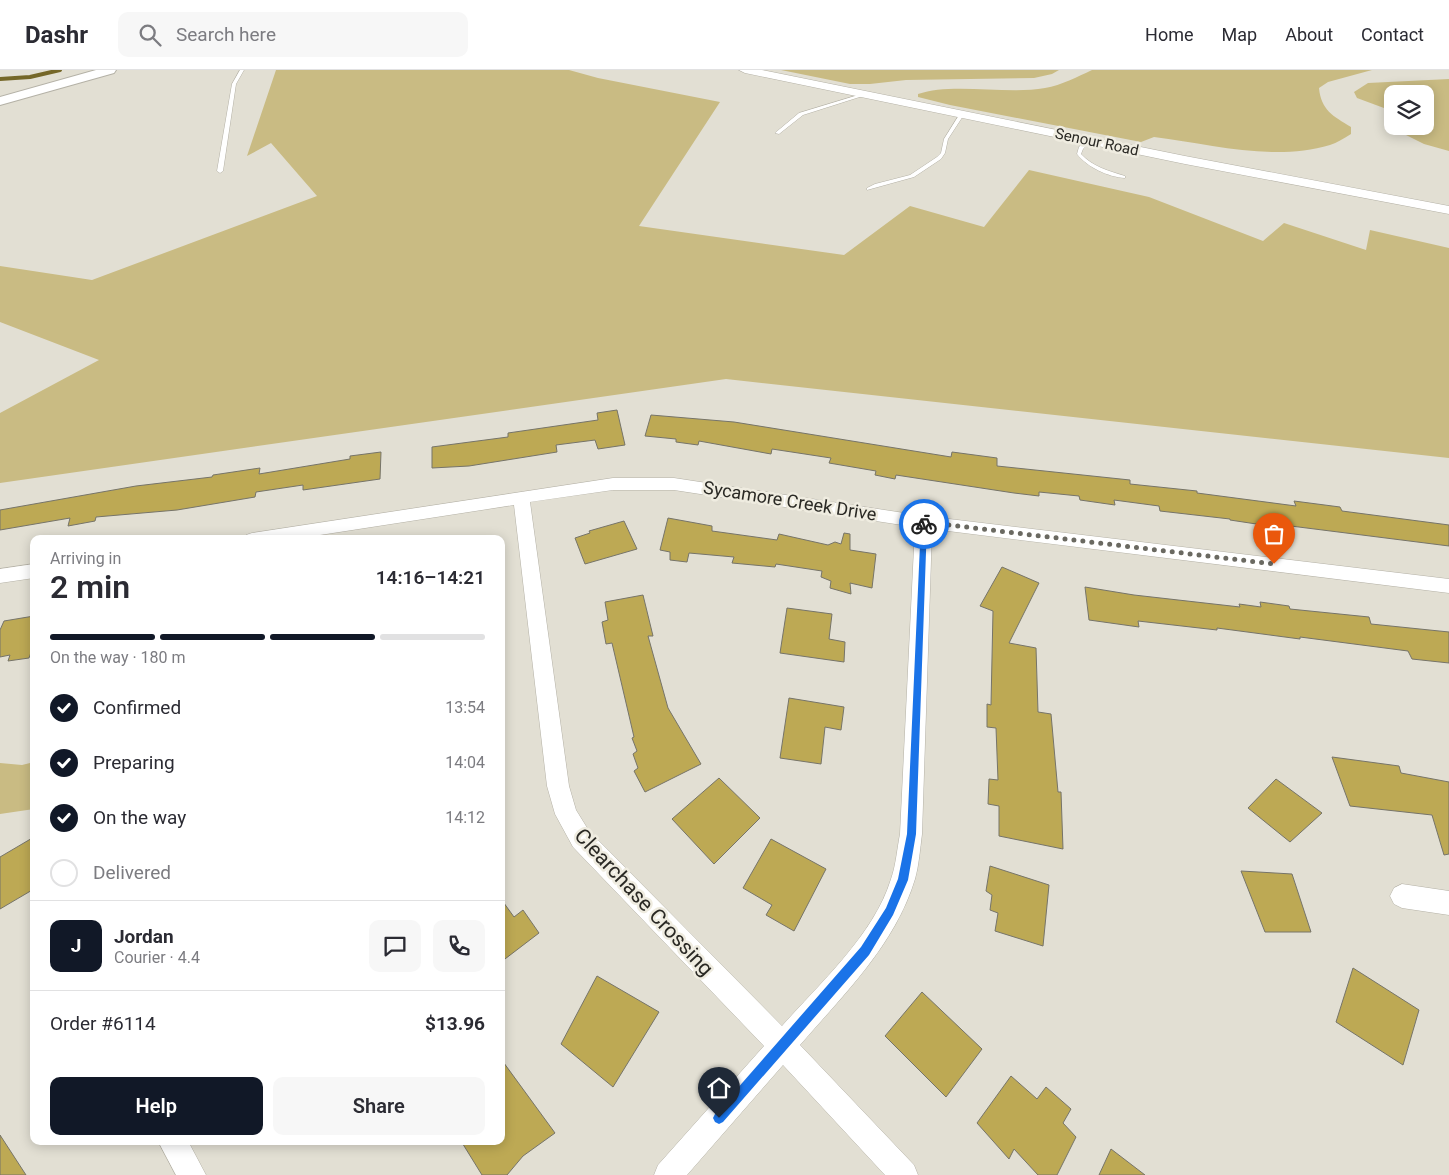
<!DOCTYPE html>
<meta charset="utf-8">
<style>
:root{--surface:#fff;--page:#f7f7f7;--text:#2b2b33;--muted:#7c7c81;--line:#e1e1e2;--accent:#111827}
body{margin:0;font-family:Roboto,sans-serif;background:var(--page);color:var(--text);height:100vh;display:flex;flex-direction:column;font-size:19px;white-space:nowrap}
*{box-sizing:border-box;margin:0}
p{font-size:16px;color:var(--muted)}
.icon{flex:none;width:28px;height:28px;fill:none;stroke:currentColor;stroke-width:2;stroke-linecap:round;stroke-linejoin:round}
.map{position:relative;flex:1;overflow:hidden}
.sheet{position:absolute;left:30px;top:465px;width:475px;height:610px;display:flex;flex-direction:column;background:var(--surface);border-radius:10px;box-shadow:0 2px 12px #0003}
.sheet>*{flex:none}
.buttons{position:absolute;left:1384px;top:15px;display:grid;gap:10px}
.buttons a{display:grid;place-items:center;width:50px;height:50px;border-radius:10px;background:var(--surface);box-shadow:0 2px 12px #0003;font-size:25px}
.pin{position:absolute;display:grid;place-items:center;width:42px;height:42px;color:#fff;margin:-51px -21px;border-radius:50% 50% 50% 0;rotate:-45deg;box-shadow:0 0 5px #0007}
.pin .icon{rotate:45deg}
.courier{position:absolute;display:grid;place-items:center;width:50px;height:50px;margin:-25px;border:4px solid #1a73e8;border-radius:50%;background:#fff;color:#222;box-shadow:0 1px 6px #0007}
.head em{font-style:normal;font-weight:600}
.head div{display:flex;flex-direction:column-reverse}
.head{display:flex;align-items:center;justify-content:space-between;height:85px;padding:0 20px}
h1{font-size:32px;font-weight:600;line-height:38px}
.bar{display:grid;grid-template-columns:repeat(4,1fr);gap:8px 5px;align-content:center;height:60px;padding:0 20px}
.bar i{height:6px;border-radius:4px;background:var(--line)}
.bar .current{background:var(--accent)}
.bar p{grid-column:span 4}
.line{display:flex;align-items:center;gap:12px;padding:0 20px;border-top:1px solid var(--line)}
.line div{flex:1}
.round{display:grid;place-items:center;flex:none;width:52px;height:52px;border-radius:10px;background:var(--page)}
ol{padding:0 20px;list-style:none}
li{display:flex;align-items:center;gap:15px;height:55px}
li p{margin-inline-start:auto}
li .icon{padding:5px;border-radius:50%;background:var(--accent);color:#fff;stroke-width:4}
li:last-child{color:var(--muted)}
li i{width:28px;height:28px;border:2px solid var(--line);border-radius:50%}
.button{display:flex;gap:10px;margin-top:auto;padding:10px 20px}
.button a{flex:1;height:58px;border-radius:10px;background:var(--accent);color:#fff;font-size:20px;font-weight:600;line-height:58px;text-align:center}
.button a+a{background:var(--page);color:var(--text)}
header{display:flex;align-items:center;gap:30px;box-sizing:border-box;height:70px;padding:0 25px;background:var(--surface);border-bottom:1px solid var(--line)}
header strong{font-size:24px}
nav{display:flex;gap:28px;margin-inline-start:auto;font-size:18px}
.search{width:350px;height:45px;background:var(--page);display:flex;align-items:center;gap:12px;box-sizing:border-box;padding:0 18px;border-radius:10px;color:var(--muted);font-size:19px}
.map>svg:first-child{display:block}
.green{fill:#c9bb83}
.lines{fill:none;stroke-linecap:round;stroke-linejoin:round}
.stream{stroke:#756728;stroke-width:4}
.building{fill:#bda954;stroke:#767469}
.service-casing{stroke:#b4b1a6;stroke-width:1}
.minor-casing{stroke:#b4b1a6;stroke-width:1}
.tertiary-casing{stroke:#b4b1a6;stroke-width:1}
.secondary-casing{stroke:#b4b1a6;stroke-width:2}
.service{fill:#fff;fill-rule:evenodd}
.minor{fill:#fff;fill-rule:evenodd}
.tertiary{fill:#fff;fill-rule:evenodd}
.secondary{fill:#fff;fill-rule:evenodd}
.route{fill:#1a73e8}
.done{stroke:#6a6961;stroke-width:5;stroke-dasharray:0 9}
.labels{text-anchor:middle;stroke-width:5;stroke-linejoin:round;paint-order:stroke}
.far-street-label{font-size:15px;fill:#2a2924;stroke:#efece0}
.street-label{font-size:18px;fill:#2a2924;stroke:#efece0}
.near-street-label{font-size:21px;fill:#2a2924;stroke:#efece0}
</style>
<header>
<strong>Dashr</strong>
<div class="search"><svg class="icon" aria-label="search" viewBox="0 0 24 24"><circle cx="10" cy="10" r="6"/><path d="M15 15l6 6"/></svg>Search here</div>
<nav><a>Home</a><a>Map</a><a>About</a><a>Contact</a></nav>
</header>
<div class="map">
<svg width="1449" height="1105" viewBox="0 0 1449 1105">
<rect width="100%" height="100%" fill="#e2dfd3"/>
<!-- green -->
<path class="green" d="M276,0H569L598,8L720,32L639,156L844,185L910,136L984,157L1029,100L1149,127L1263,171L1284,153L1366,180L1370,160L1449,178V388L726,309L0,413V343L99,290L0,252V196L92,210L317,126L271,73L247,86Z
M781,0H1059L1052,4L1034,8L906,10L870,14H850Z
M1092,0H1372L1328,12L1319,18C1321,40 1333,46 1351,57V64C1344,68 1337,73 1330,75C1273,92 1211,74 1154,67L1141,72L950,35L918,27V24C952,12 1007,25 1045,18C1062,15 1077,7 1092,0Z
M1449,9V81L1424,74L1402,63L1404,58L1425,56V24H1392V41L1357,28L1354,22L1368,13Z
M34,692V739L0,744V693L22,695Z"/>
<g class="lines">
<!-- stream -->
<path class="stream" d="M0,9L30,7L60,0"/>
</g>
<!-- building -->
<path class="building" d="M617,340L625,375L598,379L595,370L556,375L557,382L469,396L432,398V377L508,367V363L598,350L597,343Z
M651,345L734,352L951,387L952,382L997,388V396L1130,410V414L1197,421V423L1296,436L1294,431L1340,437L1342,441L1449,455V476L1275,454L1276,457L1230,450V449L1160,441L1159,436L1114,430L1115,435L1080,430L1079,426L1039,422V426L1014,423L896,405L895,409L875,405L876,401L829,393L831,388L772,379L771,384L699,371L698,375L676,372V369L645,366Z
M381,382L380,409L303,420V415L256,422L255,427L177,440L96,447L95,451L68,456L70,448L0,460V440L136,416L212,407L213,405L260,398L259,404L350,389V386Z
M668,448L712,456V461L777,470L779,464L828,475L835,472L841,474L844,463L850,464V480L876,484L872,518L850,513L851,524L830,518L831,511L821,507L822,501L776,494L775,497L732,493L734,487L689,483L687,492L670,490V482L660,480Z
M624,451L637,479L585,494L575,468L590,463L589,461Z
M1002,497L1039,513L1009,573L1036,578L1038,642L1051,644L1058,722H1061L1063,779L999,766V736L988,734L989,709L998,710L996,658L987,657V634L991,635L993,541L980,536Z
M1085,517L1134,525L1240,537L1239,534L1261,537L1260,532L1289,536L1290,539L1369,547L1371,554L1449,562V593L1412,589L1408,581L1300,567V569L1217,558V560L1138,551L1139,557L1089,550Z
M643,525L653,566H648L668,638L701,694L645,722L634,701L638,698L633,684L637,681L632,668L634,667L612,573L606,574L602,552L608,550L605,532Z
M787,538L832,544L829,569L845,572L844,592L780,583Z
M34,546V574L29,588L8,591L10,585L0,587V560L4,551Z
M789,628L844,637L841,660L825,657L821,694L780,688Z
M1332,687L1399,696L1401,703L1449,712V784L1444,785L1432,745L1350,736Z
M719,708L760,748L714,794L672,749Z
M1276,709L1322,743L1290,772L1248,738Z
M34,767V819L0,839V787Z
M771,769L826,799L794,861L766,845L772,835L743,818Z
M990,796L1049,815L1043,876L995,861L998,843L990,840L992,825L986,821Z
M1241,801L1292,804L1311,862H1265Z
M501,829L514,847L523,840L539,863L501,892Z
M1353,898L1419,940L1403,995L1336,952Z
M597,906L659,942L613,1017L561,974Z
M922,922L982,979L946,1027L885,966Z
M501,989L555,1063L523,1086L507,1105H482L461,1071H501Z
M1011,1006L1037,1029L1046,1017L1071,1039L1063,1053L1076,1067L1057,1105H1038L1014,1079L1009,1089L977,1053Z
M0,1065L26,1105H0Z
M1111,1079L1145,1105H1099Z"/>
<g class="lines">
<defs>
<path id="service" d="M240,0H244L236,14L223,101L220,103L217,101L232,14Z
M865,23L869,24L803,45L779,64L775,63L799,43Z
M961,42L965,43L948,69L945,83L941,89L914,107L867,120V118L875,114L910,105L937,87L941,83L944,69Z
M1088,69L1092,70L1083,79L1081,84C1093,97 1109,101 1125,106V108C1108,107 1087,97 1077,84L1079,77Z"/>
<path id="minor" d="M613,408H674L924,446L1449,509V523L932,459L922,764C920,779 919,795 915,809C895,875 844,924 800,975L914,1095L918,1105H885L783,995L687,1105H654L658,1095L764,976L573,777L555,744L547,716L514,435L294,469H244L246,465L252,463ZM613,420H674L915,457L900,764C897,779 896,795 891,809C874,865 819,914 782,956L589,761L576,740L569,716L530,432Z
M34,494V508L0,513V499Z
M1402,814L1449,821V845L1402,838L1394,834L1390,826L1394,818Z
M158,1071H188L206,1105H176Z"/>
<path id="tertiary" d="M739,0H762L1185,86L1449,136V144L1185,94L745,3Z"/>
<path id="secondary" d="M96,0H116L114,3L0,35V27Z"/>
</defs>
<!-- service casing -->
<use href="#service" class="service-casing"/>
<!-- minor casing -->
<use href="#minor" class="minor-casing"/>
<!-- tertiary casing -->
<use href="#tertiary" class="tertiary-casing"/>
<!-- secondary casing -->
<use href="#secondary" class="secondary-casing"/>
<!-- service -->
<use href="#service" class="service"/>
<!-- minor -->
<use href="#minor" class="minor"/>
<!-- tertiary -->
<use href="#tertiary" class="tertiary"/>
<!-- secondary -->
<use href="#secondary" class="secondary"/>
</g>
<!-- route -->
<path class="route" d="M921,452L927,454L916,764L908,810L893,845L869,885L723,1052L719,1054L715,1052L713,1048L715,1044L861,877L886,838L898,809L907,764Z"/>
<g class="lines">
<!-- done -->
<path class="done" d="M924,454V452L1274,494"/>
</g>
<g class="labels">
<!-- far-street labels -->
<g class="far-street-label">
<text transform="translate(1097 72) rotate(12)" y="5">Senour Road</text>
</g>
<!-- street labels -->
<g class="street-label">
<text transform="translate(790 431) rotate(9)" y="6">Sycamore Creek Drive</text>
</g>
<!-- near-street labels -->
<g class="near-street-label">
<text transform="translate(644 832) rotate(47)" y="7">Clearchase Crossing</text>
</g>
</g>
</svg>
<div class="buttons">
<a><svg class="icon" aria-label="layers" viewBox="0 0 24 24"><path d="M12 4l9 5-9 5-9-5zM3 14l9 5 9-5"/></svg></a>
</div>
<div class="pin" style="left:1274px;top:494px;background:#ea580c"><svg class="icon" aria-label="bag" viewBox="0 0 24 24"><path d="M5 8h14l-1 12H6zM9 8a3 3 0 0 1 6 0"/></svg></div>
<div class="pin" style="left:719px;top:1048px;background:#1f2937"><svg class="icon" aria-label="home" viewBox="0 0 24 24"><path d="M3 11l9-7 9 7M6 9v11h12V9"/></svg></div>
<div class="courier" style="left:924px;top:454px"><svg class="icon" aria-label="bike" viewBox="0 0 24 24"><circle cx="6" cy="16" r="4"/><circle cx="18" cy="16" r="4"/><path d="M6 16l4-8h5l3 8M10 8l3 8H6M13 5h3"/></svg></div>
<section class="sheet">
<div class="head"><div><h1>2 min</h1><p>Arriving in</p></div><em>14:16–14:21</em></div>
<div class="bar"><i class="current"></i><i class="current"></i><i class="current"></i><i></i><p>On the way · 180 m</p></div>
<ol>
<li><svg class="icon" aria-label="check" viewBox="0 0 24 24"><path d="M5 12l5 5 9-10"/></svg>Confirmed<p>13:54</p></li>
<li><svg class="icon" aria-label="check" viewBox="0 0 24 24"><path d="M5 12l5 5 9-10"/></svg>Preparing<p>14:04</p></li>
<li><svg class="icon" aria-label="check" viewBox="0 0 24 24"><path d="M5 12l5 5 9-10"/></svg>On the way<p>14:12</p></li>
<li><i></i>Delivered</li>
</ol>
<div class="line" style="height:90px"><b class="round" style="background:var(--accent);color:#fff">J</b><div><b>Jordan</b><p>Courier · 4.4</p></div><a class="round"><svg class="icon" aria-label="chat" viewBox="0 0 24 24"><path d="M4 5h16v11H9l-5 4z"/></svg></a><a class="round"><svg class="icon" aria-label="phone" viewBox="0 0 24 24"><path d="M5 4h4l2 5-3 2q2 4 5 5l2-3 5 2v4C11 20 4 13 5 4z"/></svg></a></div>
<div class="line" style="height:65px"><div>Order #6114</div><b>$13.96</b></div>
<div class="button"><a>Help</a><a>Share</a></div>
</section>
</div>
